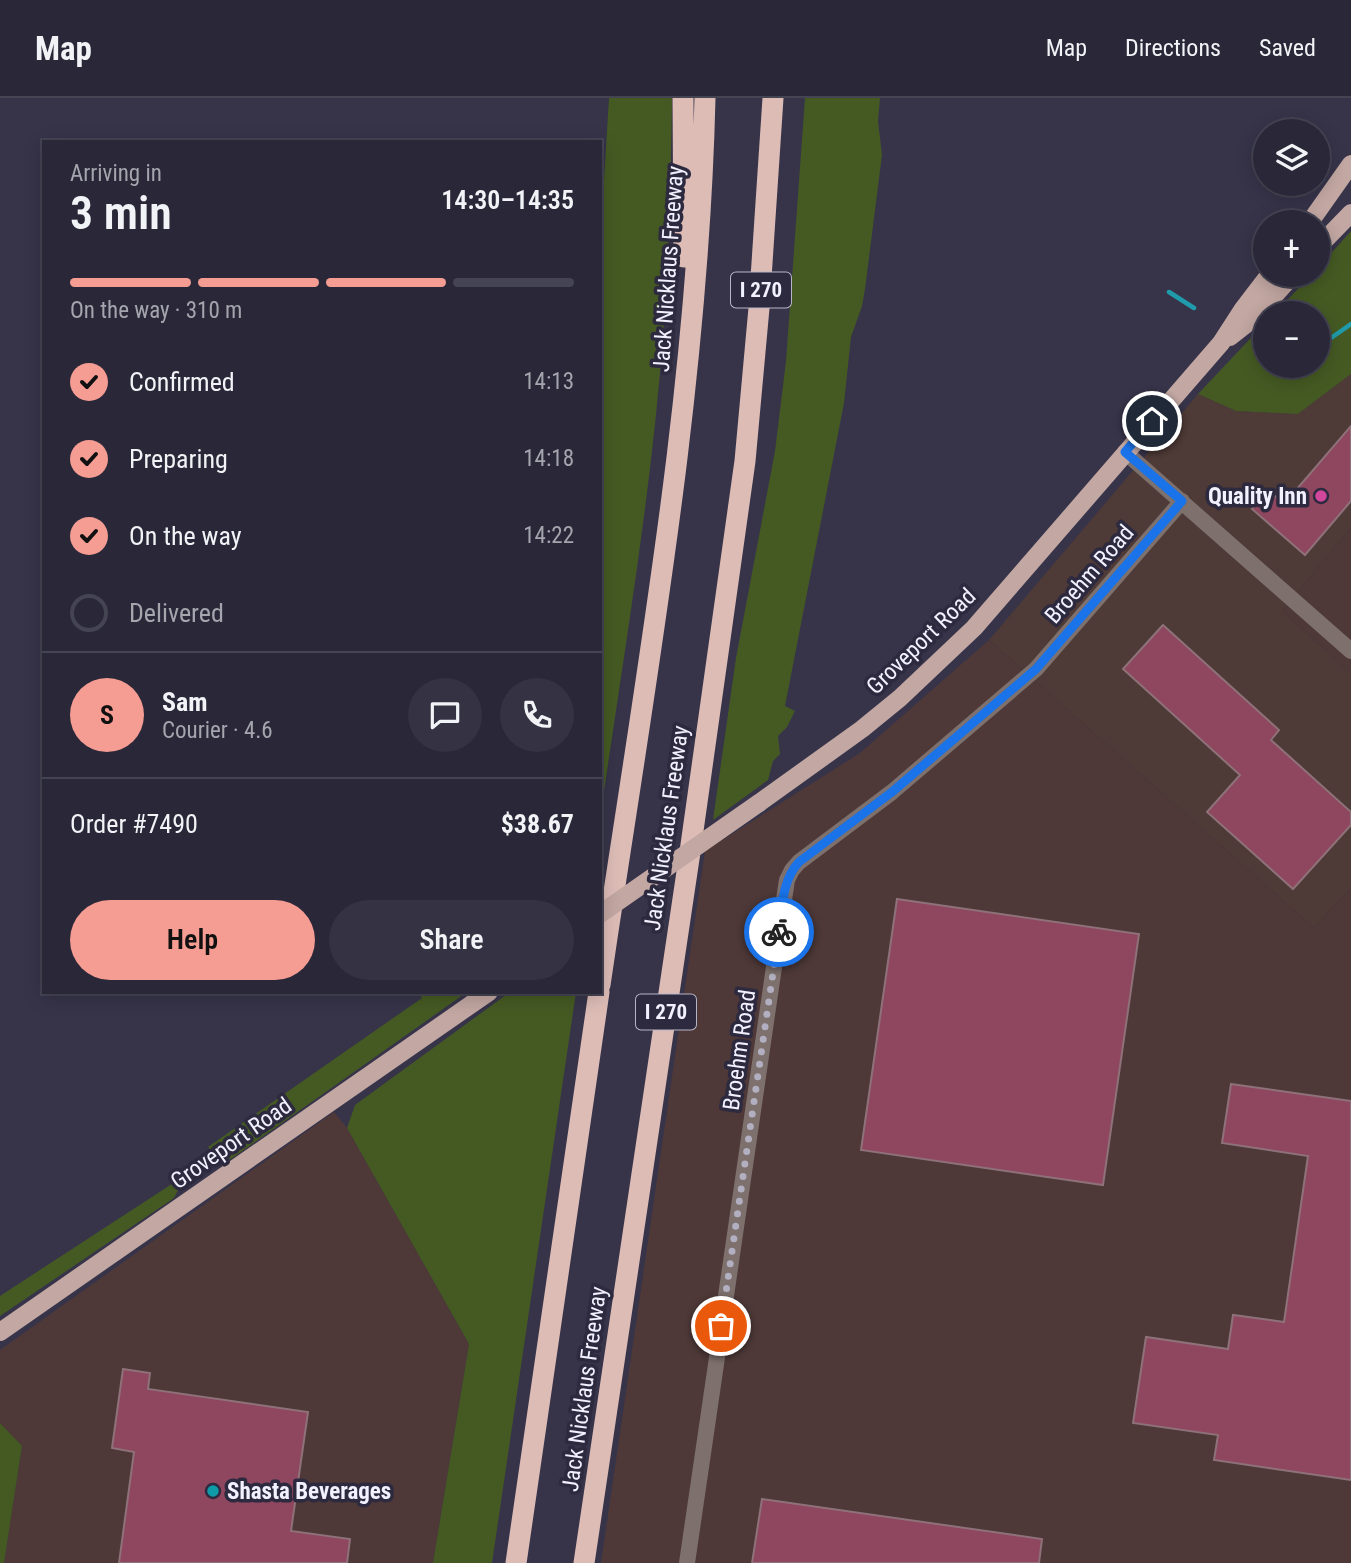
<!DOCTYPE html>
<meta charset="utf-8">
<style>
:root{--surface:#292738;--page:#353343;--text:#f1f3f6;--muted:#a5a5ae;--line:#454453;--accent:#f59c93}
body{margin:0;font-family:"Roboto Condensed",sans-serif;background:var(--page);color:var(--text);height:100vh;display:flex;flex-direction:column;font-size:26px;white-space:nowrap}
*{box-sizing:border-box;margin:0}
p{font-size:23px;color:var(--muted)}
.icon{flex:none;width:38px;height:38px;fill:none;stroke:currentColor;stroke-width:2;stroke-linecap:round;stroke-linejoin:round}
.map{position:relative;flex:1;overflow:hidden}
.drawer{position:absolute;left:42px;top:42px;width:560px;height:854px;display:flex;flex-direction:column;background:var(--surface);border-radius:0px;box-shadow:0 4px 18px #0003,0 0 0 2px var(--line)}
.drawer>*{flex:none}
.fabs{position:absolute;left:1253px;top:21px;display:grid;gap:14px}
.fabs a{display:grid;place-items:center;width:77px;height:77px;border-radius:50%;background:var(--surface);box-shadow:0 4px 18px #0003,0 0 0 2px var(--line);font-size:35px}
.pin{position:absolute;display:grid;place-items:center;width:60px;height:60px;color:#fff;margin:-30px;border:4px solid #fff;border-radius:50%;box-shadow:0 2px 7px #0007}
.courier{position:absolute;display:grid;place-items:center;width:70px;height:70px;margin:-35px;border:5px solid #1a73e8;border-radius:50%;background:#fff;color:#222;box-shadow:0 2px 9px #0007}
.headline em{font-style:normal;font-weight:600}
.headline div{display:flex;flex-direction:column-reverse}
.headline{display:flex;align-items:center;justify-content:space-between;height:119px;padding:0 28px}
h1{font-size:46px;font-weight:600;line-height:52px}
.bar{display:grid;grid-template-columns:repeat(4,1fr);gap:10px 7px;align-content:center;height:84px;padding:0 28px}
.bar i{height:9px;border-radius:5px;background:var(--line)}
.bar .selected{background:var(--accent)}
.bar p{grid-column:span 4}
.line{display:flex;align-items:center;gap:18px;padding:0 28px;border-top:2px solid var(--line)}
.line div{flex:1}
.round{display:grid;place-items:center;flex:none;width:74px;height:74px;border-radius:37px;background:var(--page)}
ol{padding:0 28px;list-style:none}
li{display:flex;align-items:center;gap:21px;height:77px}
li p{margin-inline-start:auto}
li .icon{padding:7px;border-radius:50%;background:var(--accent);color:#111;stroke-width:4}
li:last-child{color:var(--muted)}
li i{width:38px;height:38px;border:4px solid var(--line);border-radius:50%}
.primary-button{display:flex;gap:14px;margin-top:auto;padding:14px 28px}
.primary-button a{flex:1;height:80px;border-radius:42px;background:var(--accent);color:#111;font-size:28px;font-weight:600;line-height:80px;text-align:center}
.primary-button a+a{background:var(--page);color:var(--text)}
header{display:flex;align-items:center;gap:42px;box-sizing:border-box;height:98px;padding:0 35px;background:var(--surface);border-bottom:2px solid var(--line)}
header strong{font-size:33px}
nav{display:flex;gap:38px;margin-inline-start:auto;font-size:24px}
.map>svg:first-child{display:block}
.commercial{fill:#4e3a36}
.industrial{fill:#4e3938}
.green{fill:#455a23}
.lines{fill:none;stroke-linecap:round;stroke-linejoin:round}
.stream{stroke:#209bab;stroke-width:4.5}
.building{fill:#8f465f;stroke:#8e7179;stroke-width:2}
.minor{stroke:#7d706d;stroke-width:16}
.major{stroke:#c2a7a2;stroke-width:18}
.highway{stroke:#ddbcb6;stroke-width:21}
.major-bridge{stroke:#c2a7a2;stroke-width:18}
.done{stroke:#b1afc0;stroke-width:7;stroke-dasharray:0 12.6}
.route{stroke:#1a73e8;stroke-width:9}
.hotel-dot{fill:#d1479c;stroke:#2d2a3f;stroke-width:2.5}
.culture-dot{fill:#0f9aa8;stroke:#2d2a3f;stroke-width:2.5}
.labels{text-anchor:middle;stroke-width:7;stroke-linejoin:round;paint-order:stroke}
.shield{fill:#2d2a3f;stroke:#b7b5c5;stroke-width:2}
.shield-label{font-size:21px;font-weight:bold;fill:#f2f1ff}
.street-label{font-size:23px;fill:#f2f1ff;stroke:#2d2a3f}
.poi-label{font-size:23px;font-weight:bold;fill:#f2f1ff;stroke:#2d2a3f;text-anchor:end}
</style>
<header>
<strong>Map</strong>
<nav><a>Map</a><a>Directions</a><a>Saved</a></nav>
</header>
<div class="map">
<svg width="1351" height="1465" viewBox="0 0 1351 1465">
<rect width="100%" height="100%" fill="#37344a"/>
<!-- commercial -->
<path class="commercial" d="M1351,276V430L1282,513L1351,575V790L1314,830L989,542L1198,296L1236,313L1298,316Z"/>
<!-- industrial -->
<path class="industrial" d="M1351,430V575L1282,513Z
M989,542L1314,830L1351,790V1465H601L705,753L860,655Z
M334,1014L347,1030L469,1246L433,1465H4L22,1348L0,1325V1252Z"/>
<!-- green -->
<path class="green" d="M609,0H672C671,79 669,159 663,238C651,400 623,560 600,721V149Z
M805,0H880L878,23L882,57L865,191L862,208L851,239L844,305L785,608L795,613L787,629L778,638L780,656L773,663L768,682L713,722L736,560L775,353L786,263Z
M1351,133V276L1298,316L1236,313L1198,296L1265,225V268H1318V215H1275L1311,177H1318V170Z
M419,894H467L231,1061L219,1062L208,1049L422,900Z
M510,894H576L492,1465H433L469,1246L347,1030L355,1007Z
M178,1082L180,1088L174,1100L0,1218V1198Z
M0,1325L22,1348L4,1465H0Z"/>
<g class="lines">
<!-- stream -->
<path class="stream" d="M1169,194L1194,210
M1318,246L1331,240L1351,226"/>
</g>
<!-- building -->
<path class="building" d="M1351,328V403L1305,457L1252,411L1268,392L1284,406Z
M1163,527L1279,632L1271,642L1351,714V727L1293,791L1207,714L1240,677L1123,571Z
M897,801L1139,836L1103,1087L861,1052Z
M1231,986L1351,1003V1382L1214,1362L1218,1337L1133,1325L1146,1239L1228,1251L1233,1217L1284,1224L1308,1058L1222,1045Z
M123,1271L150,1275L148,1291L308,1314L291,1433L350,1441L347,1465H119L134,1354L112,1350Z
M762,1401L1042,1441L1039,1465H752Z"/>
<g class="lines">
<!-- minor -->
<path class="minor" d="M1125,354L1351,553
M687,1465L781,821L787,782L792,772L799,764L892,694L1036,571L1182,403"/>
<!-- major -->
<path class="major" d="M1310,124L1351,66
M1318,149L1351,115
M1230,239L1253,221L1293,177
M759,705L862,631L900,600L974,530L1221,245L1243,211L1269,177
M0,1234L489,894"/>
<!-- highway -->
<path class="highway" d="M683,0L684,159
M600,887C643,593 698,298 705,0
M516,1465L599,894
M584,1465L690,754L745,363L759,210L773,0"/>
<!-- major-bridge -->
<path class="major-bridge" d="M600,816L759,705"/>
</g>
<g class="lines">
<!-- done -->
<path class="done" d="M721,1228L779,834"/>
<!-- route -->
<path class="route" d="M779,834C782,810 782,782 799,764L892,694L1036,571L1182,403L1125,354L1152,323"/>
</g>
<!-- markers -->
<circle class="hotel-dot" cx="1321" cy="398" r="7"/>
<circle class="culture-dot" cx="213" cy="1393" r="7"/>
<g class="labels">
<!-- shield labels -->
<g class="shield">
<rect x="731" y="174.5" width="60" height="35" rx="5"/>
<rect x="636" y="896.5" width="60" height="35" rx="5"/>
</g>
<g class="shield-label">
<text x="761" y="199">I 270</text>
<text x="666" y="921">I 270</text>
</g>
<!-- street labels -->
<g class="street-label">
<text transform="translate(668 171) rotate(-86)" y="8">Jack Nicklaus Freeway</text>
<text transform="translate(1089 476) rotate(-49)" y="8">Broehm Road</text>
<text transform="translate(921 543) rotate(-44)" y="8">Groveport Road</text>
<text transform="translate(666 730) rotate(-82)" y="8">Jack Nicklaus Freeway</text>
<text transform="translate(739 952) rotate(-82)" y="8">Broehm Road</text>
<text transform="translate(231 1045) rotate(-35)" y="8">Groveport Road</text>
<text transform="translate(584 1291) rotate(-82)" y="8">Jack Nicklaus Freeway</text>
</g>
<!-- poi labels -->
<g class="poi-label">
<text x="1307" y="406">Quality Inn</text>
<text x="227" y="1401" text-anchor="start">Shasta Beverages</text>
</g>
</g>
</svg>
<div class="fabs">
<a><svg class="icon" aria-label="layers" viewBox="0 0 24 24"><path d="M12 4l9 5-9 5-9-5zM3 14l9 5 9-5"/></svg></a>
<a>+</a>
<a>−</a>
</div>
<div class="pin" style="left:721px;top:1228px;background:#ea580c"><svg class="icon" aria-label="bag" viewBox="0 0 24 24"><path d="M5 8h14l-1 12H6zM9 8a3 3 0 0 1 6 0"/></svg></div>
<div class="pin" style="left:1152px;top:323px;background:#1f2937"><svg class="icon" aria-label="home" viewBox="0 0 24 24"><path d="M3 11l9-7 9 7M6 9v11h12V9"/></svg></div>
<div class="courier" style="left:779px;top:834px"><svg class="icon" aria-label="bike" viewBox="0 0 24 24"><circle cx="6" cy="16" r="4"/><circle cx="18" cy="16" r="4"/><path d="M6 16l4-8h5l3 8M10 8l3 8H6M13 5h3"/></svg></div>
<section class="drawer">
<div class="headline"><div><h1>3 min</h1><p>Arriving in</p></div><em>14:30–14:35</em></div>
<div class="bar"><i class="selected"></i><i class="selected"></i><i class="selected"></i><i></i><p>On the way · 310 m</p></div>
<ol>
<li><svg class="icon" aria-label="check" viewBox="0 0 24 24"><path d="M5 12l5 5 9-10"/></svg>Confirmed<p>14:13</p></li>
<li><svg class="icon" aria-label="check" viewBox="0 0 24 24"><path d="M5 12l5 5 9-10"/></svg>Preparing<p>14:18</p></li>
<li><svg class="icon" aria-label="check" viewBox="0 0 24 24"><path d="M5 12l5 5 9-10"/></svg>On the way<p>14:22</p></li>
<li><i></i>Delivered</li>
</ol>
<div class="line" style="height:126px"><b class="round" style="background:var(--accent);color:#111">S</b><div><b>Sam</b><p>Courier · 4.6</p></div><a class="round"><svg class="icon" aria-label="chat" viewBox="0 0 24 24"><path d="M4 5h16v11H9l-5 4z"/></svg></a><a class="round"><svg class="icon" aria-label="phone" viewBox="0 0 24 24"><path d="M5 4h4l2 5-3 2q2 4 5 5l2-3 5 2v4C11 20 4 13 5 4z"/></svg></a></div>
<div class="line" style="height:91px"><div>Order #7490</div><b>$38.67</b></div>
<div class="primary-button"><a>Help</a><a>Share</a></div>
</section>
</div>
